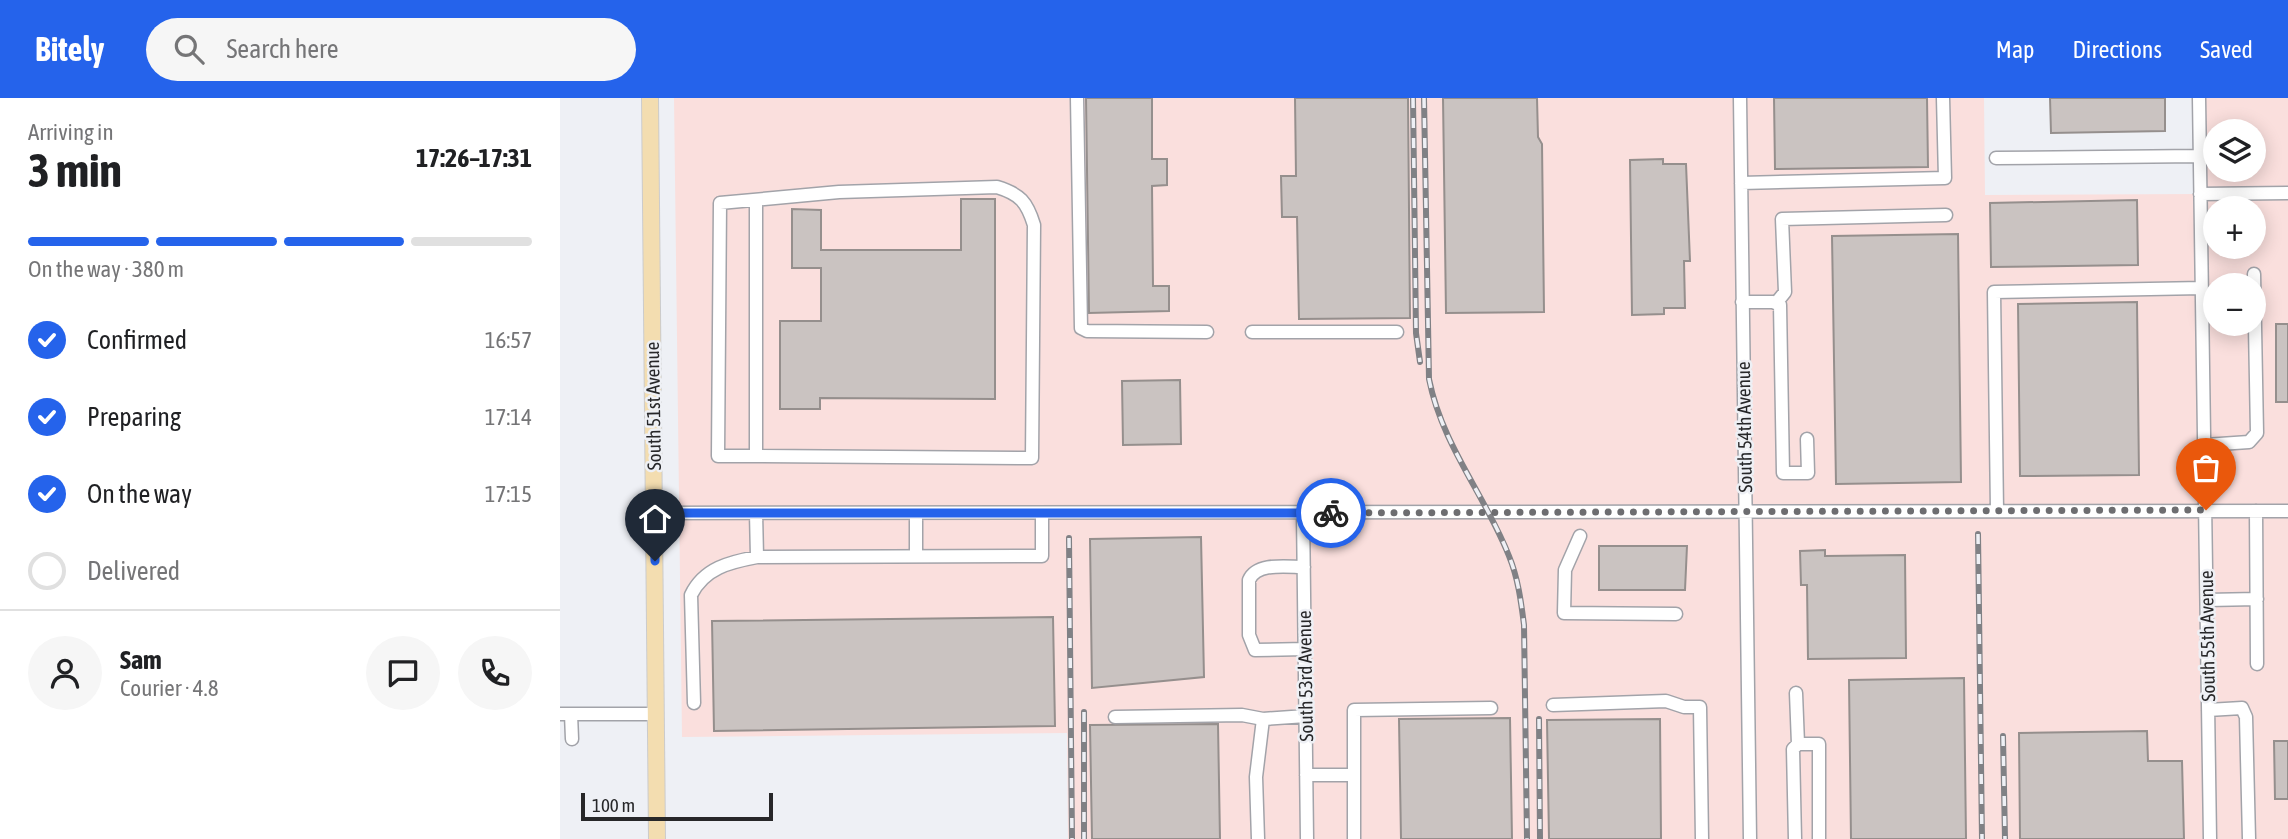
<!DOCTYPE html>
<meta charset="utf-8">
<style>
:root{--surface:#fff;--page:#f6f6f6;--text:#202124;--muted:#757577;--line:#e0e0e0;--accent:#2563eb}
body{margin:0;font-family:"Asap Condensed",sans-serif;background:var(--page);color:var(--text);height:100vh;display:flex;flex-direction:column;font-size:26px;white-space:nowrap}
*{box-sizing:border-box;margin:0}
p{font-size:23px;color:var(--muted)}
.icon{flex:none;width:38px;height:38px;fill:none;stroke:currentColor;stroke-width:2;stroke-linecap:round;stroke-linejoin:round}
.map{position:relative;flex:1;overflow:hidden}
.panel{display:flex;flex-direction:column;background:var(--surface);width:560px}
.panel>*{flex:none}
.buttons{position:absolute;left:1643px;top:21px;display:grid;gap:14px}
.buttons a{display:grid;place-items:center;width:63px;height:63px;border-radius:50%;background:var(--surface);box-shadow:0 4px 18px #0003;font-size:35px}
.scale{position:absolute;left:21px;bottom:18px;width:192px;box-sizing:border-box;padding-left:7px;border:4px solid #272729;border-top:0;font-size:19px;line-height:24px;white-space:nowrap;color:#272729;-webkit-text-stroke:5px #eef0f5;paint-order:stroke}
.pin{position:absolute;display:grid;place-items:center;width:60px;height:60px;color:#fff;margin:-72px -30px;border-radius:50% 50% 50% 0;rotate:-45deg;box-shadow:0 0 7px #0007}
.pin .icon{rotate:45deg}
.courier{position:absolute;display:grid;place-items:center;width:70px;height:70px;margin:-35px;border:5px solid #2563eb;border-radius:50%;background:#fff;color:#222;box-shadow:0 2px 9px #0007}
.overview em{font-style:normal;font-weight:700}
.overview div{display:flex;flex-direction:column-reverse}
.overview{display:flex;align-items:center;justify-content:space-between;height:119px;padding:0 28px}
h1{font-size:46px;font-weight:700;line-height:52px}
.bar{display:grid;grid-template-columns:repeat(4,1fr);gap:10px 7px;align-content:center;height:84px;padding:0 28px}
.bar i{height:9px;border-radius:5px;background:var(--line)}
.bar .on{background:var(--accent)}
.bar p{grid-column:span 4}
.line{display:flex;align-items:center;gap:18px;padding:0 28px;border-top:2px solid var(--line)}
.line div{flex:1}
.round{display:grid;place-items:center;flex:none;width:74px;height:74px;border-radius:37px;background:var(--page)}
ol{padding:0 28px;list-style:none}
li{display:flex;align-items:center;gap:21px;height:77px}
li p{margin-inline-start:auto}
li .icon{padding:7px;border-radius:50%;background:var(--accent);color:#fff;stroke-width:4}
li:last-child{color:var(--muted)}
li i{width:38px;height:38px;border:4px solid var(--line);border-radius:50%}
header{display:flex;align-items:center;gap:42px;box-sizing:border-box;height:98px;padding:0 35px;background:var(--accent);color:#fff}
header strong{font-size:33px}
nav{display:flex;gap:38px;margin-inline-start:auto;font-size:24px}
.search{width:490px;height:63px;background:var(--page);display:flex;align-items:center;gap:18px;box-sizing:border-box;padding:0 24px;border-radius:38px;color:var(--muted);font-size:26px}
main{display:flex;flex:1;min-height:0}
.map>svg:first-child{display:block}
.industrial{fill:#fadfdd;fill-rule:evenodd}
.building{fill:#cac3c1;stroke:#958f8d;stroke-width:2}
.lines{fill:none;stroke-linecap:round;stroke-linejoin:round}
.minor-casing{stroke:#a2a3a9;stroke-width:15}
.major-casing{stroke:#cbcbcc;stroke-width:18}
.minor{stroke:#fff;stroke-width:12}
.major{stroke:#f3ddb0;stroke-width:16}
.rail-casing{stroke:#808185;stroke-width:6}
.rail{stroke:#eef0f5;stroke-width:3.5;stroke-dasharray:10;stroke-linecap:butt}
.done{stroke:#6d6d70;stroke-width:7;stroke-dasharray:0 12.6}
.route{stroke:#2563eb;stroke-width:9}
.labels{text-anchor:middle;stroke-width:5;stroke-linejoin:round;paint-order:stroke}
.street-label{font-size:19px;fill:#272729;stroke:#eef0f5}
</style>
<header>
<strong>Bitely</strong>
<div class="search"><svg class="icon" aria-label="search" viewBox="0 0 24 24"><circle cx="10" cy="10" r="6"/><path d="M15 15l6 6"/></svg>Search here</div>
<nav><a>Map</a><a>Directions</a><a>Saved</a></nav>
</header>
<main>
<section class="panel">
<div class="overview"><div><h1>3 min</h1><p>Arriving in</p></div><em>17:26–17:31</em></div>
<div class="bar"><i class="on"></i><i class="on"></i><i class="on"></i><i></i><p>On the way · 380 m</p></div>
<ol>
<li><svg class="icon" aria-label="check" viewBox="0 0 24 24"><path d="M5 12l5 5 9-10"/></svg>Confirmed<p>16:57</p></li>
<li><svg class="icon" aria-label="check" viewBox="0 0 24 24"><path d="M5 12l5 5 9-10"/></svg>Preparing<p>17:14</p></li>
<li><svg class="icon" aria-label="check" viewBox="0 0 24 24"><path d="M5 12l5 5 9-10"/></svg>On the way<p>17:15</p></li>
<li><i></i>Delivered</li>
</ol>
<div class="line" style="height:126px"><a class="round"><svg class="icon" aria-label="person" viewBox="0 0 24 24"><circle cx="12" cy="8" r="4"/><path d="M4 21q1-7 8-7t8 7"/></svg></a><div><b>Sam</b><p>Courier · 4.8</p></div><a class="round"><svg class="icon" aria-label="chat" viewBox="0 0 24 24"><path d="M4 5h16v11H9l-5 4z"/></svg></a><a class="round"><svg class="icon" aria-label="phone" viewBox="0 0 24 24"><path d="M5 4h4l2 5-3 2q2 4 5 5l2-3 5 2v4C11 20 4 13 5 4z"/></svg></a></div>
</section>
<div class="map">
<svg width="1728" height="741" viewBox="0 0 1728 741">
<rect width="100%" height="100%" fill="#eef0f5"/>
<!-- industrial -->
<path class="industrial" d="M114,0H1424L1425,97L1642,96V0H1728V741H508L507,635L122,639ZM1656,33H1694V72H1656ZM1656,110H1694V149H1656ZM1656,187H1694V226H1656Z"/>
<!-- building -->
<path class="building" d="M526,0H592V61H607V87L592,88L593,188H609V213L529,215Z
M735,0H848L850,220L739,221L737,119H722L721,78H736Z
M883,0H977L978,39L982,46L984,214L886,215Z
M1214,0H1367L1368,69L1215,71Z
M1490,0H1605V33L1491,35Z
M1103,61V66H1126L1130,163H1124L1125,210H1104V216L1072,217L1070,62Z
M401,101H435V301L260,300V311H220V223H261V170H232V111L261,112V152H401Z
M1577,102L1578,167L1431,169L1430,105Z
M1398,136L1401,384L1276,386L1272,138Z
M1577,204L1579,377L1460,378L1458,206Z
M1716,226H1728V304H1716Z
M620,282L621,346L563,347L562,283Z
M641,439L644,579L532,590L530,441Z
M1039,448H1127L1125,492H1039Z
M1265,452V458L1345,457L1346,560L1248,561L1247,487H1241L1240,453Z
M493,519L495,628L154,633L152,523Z
M1404,580L1406,741H1291L1289,582Z
M950,620L952,741H841L839,621Z
M1100,621L1101,741H989L987,622Z
M658,626L660,741H532L530,627Z
M1587,633L1588,663H1622L1624,741H1460L1459,635Z
M1714,643H1728V701H1715Z"/>
<g class="lines">
<defs>
<path id="minor" d="M517,0L521,230L527,233L647,234
M1180,0L1190,741
M1639,0L1650,741
M1436,60L1639,58
M1181,85L1385,80L1383,0
M1640,96L1728,95
M196,103V358L472,360L474,127C467,104 460,96 437,89L279,94L160,105L158,358H196
M1182,204H1213L1220,207L1223,375H1248L1247,341
M1217,204L1225,194L1222,121L1386,117
M692,234H837
M1645,347L1689,344L1697,335L1694,176
M1437,413L1434,194L1642,190
M1696,413L1697,566
M94,415L1728,413
M196,415L197,459L482,458V415
M743,415L747,741
M1020,438L1005,472L1004,515L1116,516
M356,458V415
M744,469C727,469 697,464 689,482V537L695,552L745,551
M1647,502L1697,501
M1236,595L1238,646H1259V741
M134,605L131,497C144,470 170,464 197,459
M993,607L1106,603L1124,609H1140L1142,741
M1648,612L1682,610L1686,619L1689,741
M0,616H96
M11,616L12,641
M555,619L682,617L703,621
M746,677H794V741
M794,677V612L931,610
M698,741L696,679L703,621L746,618
M1235,741L1233,651L1238,646"/>
<path id="major" d="M90,0L97,741"/>
</defs>
<!-- minor casing -->
<use href="#minor" class="minor-casing"/>
<!-- major casing -->
<use href="#major" class="major-casing"/>
<!-- minor -->
<use href="#minor" class="minor"/>
<!-- major -->
<use href="#major" class="major"/>
<defs>
<path id="rail" d="M853,0L856,235L860,264
M864,0L869,281C882,347 925,397 949,458C958,480 961,503 964,527L967,741
M1418,436L1422,741
M509,440L512,741
M524,614V741
M979,621L980,741
M1443,638L1445,741"/>
</defs>
<!-- rail casing -->
<use href="#rail" class="rail-casing"/>
<!-- rail -->
<use href="#rail" class="rail"/>
</g>
<g class="lines">
<!-- done -->
<path class="done" d="M771,415L1646,412"/>
<!-- route -->
<path class="route" d="M95,463L94,415H771"/>
</g>
<g class="labels">
<!-- street labels -->
<g class="street-label">
<text transform="translate(93 308) rotate(-91)" y="7">South 51st Avenue</text>
<text transform="translate(1184 329) rotate(-91)" y="7">South 54th Avenue</text>
<text transform="translate(1647 538) rotate(-91)" y="7">South 55th Avenue</text>
<text transform="translate(745 578) rotate(-91)" y="7">South 53rd Avenue</text>
</g>
</g>
</svg>
<div class="buttons">
<a><svg class="icon" aria-label="layers" viewBox="0 0 24 24"><path d="M12 4l9 5-9 5-9-5zM3 14l9 5 9-5"/></svg></a>
<a>+</a>
<a>−</a>
</div>
<div class="scale">100 m</div>
<div class="pin" style="left:1646px;top:412px;background:#ea580c"><svg class="icon" aria-label="bag" viewBox="0 0 24 24"><path d="M5 8h14l-1 12H6zM9 8a3 3 0 0 1 6 0"/></svg></div>
<div class="pin" style="left:95px;top:463px;background:#1f2937"><svg class="icon" aria-label="home" viewBox="0 0 24 24"><path d="M3 11l9-7 9 7M6 9v11h12V9"/></svg></div>
<div class="courier" style="left:771px;top:415px"><svg class="icon" aria-label="bike" viewBox="0 0 24 24"><circle cx="6" cy="16" r="4"/><circle cx="18" cy="16" r="4"/><path d="M6 16l4-8h5l3 8M10 8l3 8H6M13 5h3"/></svg></div>
</div>
</main>
